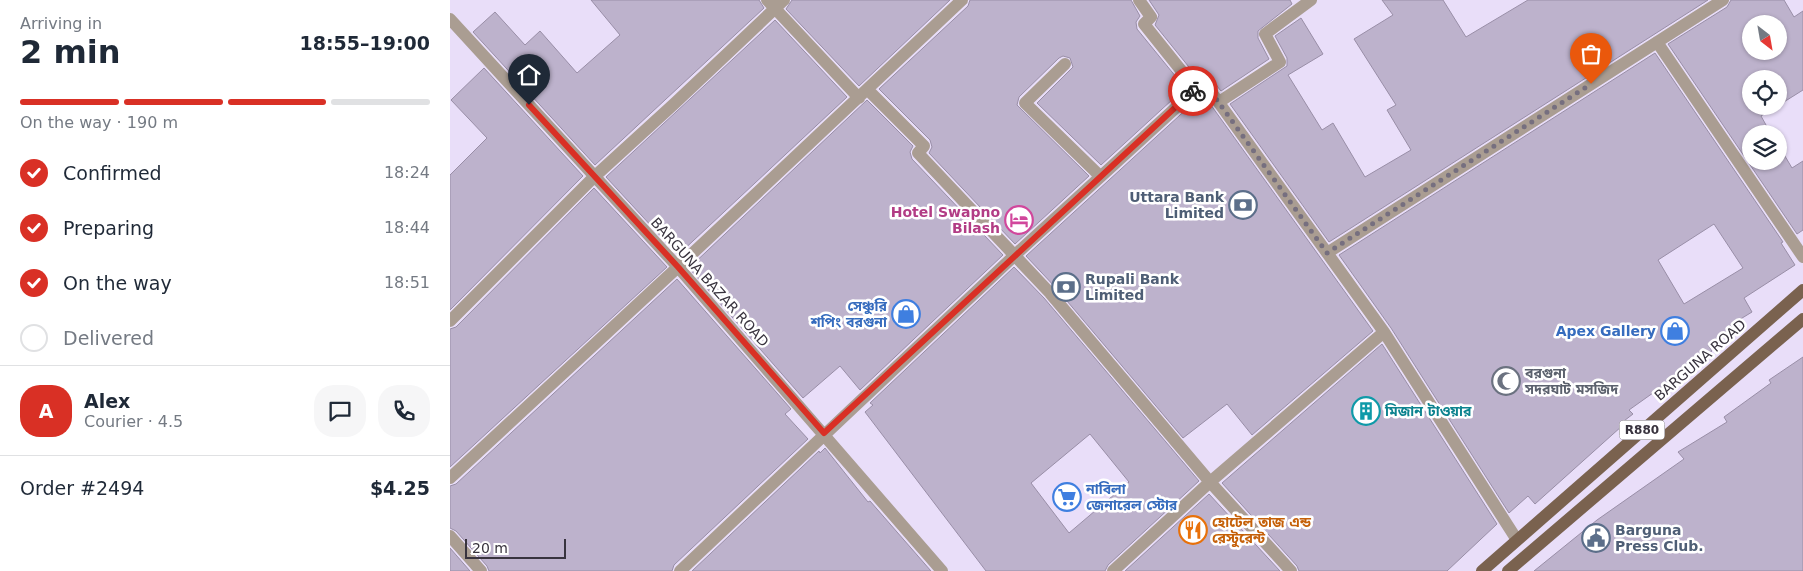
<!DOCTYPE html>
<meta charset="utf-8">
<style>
:root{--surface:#fff;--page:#f6f6f7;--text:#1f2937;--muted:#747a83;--line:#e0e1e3;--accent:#d93025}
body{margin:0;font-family:"DejaVu Sans","Noto Sans Bengali",sans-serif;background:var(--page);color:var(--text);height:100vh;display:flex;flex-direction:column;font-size:19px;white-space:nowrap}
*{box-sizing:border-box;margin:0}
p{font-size:16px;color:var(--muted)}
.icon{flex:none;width:28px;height:28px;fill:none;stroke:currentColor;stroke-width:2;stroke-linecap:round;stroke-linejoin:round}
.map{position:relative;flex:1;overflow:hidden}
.drawer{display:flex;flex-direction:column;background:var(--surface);width:450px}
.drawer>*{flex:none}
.needle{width:32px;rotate:149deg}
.controls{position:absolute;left:1292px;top:15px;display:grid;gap:10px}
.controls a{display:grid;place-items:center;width:45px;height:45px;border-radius:50%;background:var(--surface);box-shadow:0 1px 4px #0004;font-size:25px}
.scale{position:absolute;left:15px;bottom:12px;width:101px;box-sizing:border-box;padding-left:5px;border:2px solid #38333e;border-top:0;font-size:14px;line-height:18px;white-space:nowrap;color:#38333e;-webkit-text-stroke:4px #fff;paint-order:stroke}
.pin{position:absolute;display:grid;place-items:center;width:42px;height:42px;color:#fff;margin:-51px -21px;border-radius:50% 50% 50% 0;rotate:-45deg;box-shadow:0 0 5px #0007}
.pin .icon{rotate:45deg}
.courier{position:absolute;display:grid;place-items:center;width:50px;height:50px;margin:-25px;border:4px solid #d93025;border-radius:50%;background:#fff;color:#222;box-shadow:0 1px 6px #0007}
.overview em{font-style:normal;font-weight:700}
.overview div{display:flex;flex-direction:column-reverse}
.overview{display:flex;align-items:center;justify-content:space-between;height:85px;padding:0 20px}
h1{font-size:32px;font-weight:700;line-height:38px}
.bar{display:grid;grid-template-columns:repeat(4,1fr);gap:8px 5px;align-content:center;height:60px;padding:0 20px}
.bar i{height:6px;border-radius:4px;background:var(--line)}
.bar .on{background:var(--accent)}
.bar p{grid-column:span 4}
.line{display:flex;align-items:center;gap:12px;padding:0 20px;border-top:1px solid var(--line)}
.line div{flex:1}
.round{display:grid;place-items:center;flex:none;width:52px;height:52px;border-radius:20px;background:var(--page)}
ol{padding:0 20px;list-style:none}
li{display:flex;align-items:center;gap:15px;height:55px}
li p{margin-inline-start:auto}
li .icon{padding:5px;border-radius:50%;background:var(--accent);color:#fff;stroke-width:4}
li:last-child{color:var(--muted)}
li i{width:28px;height:28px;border:2px solid var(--line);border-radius:50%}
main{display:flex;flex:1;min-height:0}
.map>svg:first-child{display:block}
.building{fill:#bdb2cc;stroke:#998ea7;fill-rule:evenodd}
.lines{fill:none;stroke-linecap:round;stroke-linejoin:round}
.street{stroke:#aa9d92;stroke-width:12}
.primary{stroke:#7a624f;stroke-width:12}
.done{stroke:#766f7f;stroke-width:5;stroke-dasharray:0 9}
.route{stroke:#d93025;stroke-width:6}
.labels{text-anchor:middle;stroke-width:5;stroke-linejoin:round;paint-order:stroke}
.shield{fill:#fff;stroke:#747078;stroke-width:1}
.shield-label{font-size:12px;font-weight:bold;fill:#38333e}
.service-label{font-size:14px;font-weight:bold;fill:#4e5e75;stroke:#fff;text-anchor:start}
.hotel-label{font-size:14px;font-weight:bold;fill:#b23c85;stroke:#fff;text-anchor:end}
.street-label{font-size:14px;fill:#38333e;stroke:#fff}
.shop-label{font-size:14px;font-weight:bold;fill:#366cbe;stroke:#fff;text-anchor:end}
.worship-label{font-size:14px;font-weight:bold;fill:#5b616d;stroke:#fff;text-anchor:start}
.culture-label{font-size:14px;font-weight:bold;fill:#0d838f;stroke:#fff;text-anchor:start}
.food-label{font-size:14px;font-weight:bold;fill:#c56008;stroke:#fff;text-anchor:start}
</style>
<main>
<section class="drawer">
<div class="overview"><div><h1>2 min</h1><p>Arriving in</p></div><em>18:55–19:00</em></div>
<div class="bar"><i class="on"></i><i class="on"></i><i class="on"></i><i></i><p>On the way · 190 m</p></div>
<ol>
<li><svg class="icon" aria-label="check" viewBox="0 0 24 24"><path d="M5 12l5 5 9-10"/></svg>Confirmed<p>18:24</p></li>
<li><svg class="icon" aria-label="check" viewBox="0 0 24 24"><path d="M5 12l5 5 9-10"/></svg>Preparing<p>18:44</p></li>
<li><svg class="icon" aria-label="check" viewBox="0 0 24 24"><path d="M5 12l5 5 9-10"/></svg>On the way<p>18:51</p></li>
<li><i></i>Delivered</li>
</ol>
<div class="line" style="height:90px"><b class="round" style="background:var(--accent);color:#fff">A</b><div><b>Alex</b><p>Courier · 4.5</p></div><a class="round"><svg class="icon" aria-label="chat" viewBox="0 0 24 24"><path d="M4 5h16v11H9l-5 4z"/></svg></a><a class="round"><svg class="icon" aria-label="phone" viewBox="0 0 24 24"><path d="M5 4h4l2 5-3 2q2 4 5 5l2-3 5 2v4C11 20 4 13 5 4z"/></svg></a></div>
<div class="line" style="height:65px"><div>Order #2494</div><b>$4.25</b></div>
</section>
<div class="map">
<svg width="1353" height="571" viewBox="0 0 1353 571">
<rect width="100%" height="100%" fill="#e9def9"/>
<!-- building -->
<path class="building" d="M141,0H309L314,8L145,165L23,32L45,12L75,45L90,31L127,73L170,35Z
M342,0H500L409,86L336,9Z
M520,0H681L690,16L686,22L687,29L735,88L651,165L587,103L623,67L620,58L613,56L609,58L569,97L567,105L639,176L565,244L479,153L482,147L480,140L429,89L518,6Z
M699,0H840L842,4L808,31V38L819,59L771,91L758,75L752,74L747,77L705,25L709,15Z
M932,0H993L1016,37L1078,0H1258L879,242L780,104L837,66V58L825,36L851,18L873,54L838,75L872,130L883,123L915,177L961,150L937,110L946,105L904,39L943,15Z
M1281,0H1334L1344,17L1353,11V90L1329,105V79H1301V106H1326L1311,116L1321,134H1301V161H1329V146L1342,168L1353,161V230L1347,234L1218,44L1277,7ZM1301,24H1329V51H1301Z
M325,20L397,97L228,255L156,177Z
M1205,53L1333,242L1331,243L1345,265L1294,298L1302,312L1284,323L1286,327L1258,345L1262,351L1179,410L1183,414L1170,424L1172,426L1085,504L1078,496L1059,513L941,328L889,255ZM1264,224L1293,268L1234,304L1208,260Z
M34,68L133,176L0,310V175L37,138L1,100Z
M753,94L923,331L802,435L777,404L733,438L606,288L576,256Z
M417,100L463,146L460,152L462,159L553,255L410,390L390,366L353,398L239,268Z
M144,188L217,267L0,467V329L6,327Z
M564,267L594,298L749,481L658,565L655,571H536L415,412L423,405L420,403ZM640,434L679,482L619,533L581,483Z
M227,279L341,409L335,414L358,439L224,565L222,571H39L37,566L6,531L0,528V486L6,484Z
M932,344L1047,524L997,571H849L847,566L772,483Z
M1353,357V571H1084L1147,520L1234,459L1228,452L1277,422L1274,417L1321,383L1319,380Z
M375,448L418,502L420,501L481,571H242L369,451L370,453Z
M759,494L830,571H675Z
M0,548L20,571H0Z"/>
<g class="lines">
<!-- street -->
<path class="street" d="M317,0L409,98
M689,0L701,17L694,24L746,89
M0,19L228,267L492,571
M1207,42L1353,257
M615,64L575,103L650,176
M418,90L474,146L468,153L600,293L760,482L841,571
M769,102L830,62L815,34L861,0
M877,253L1273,0
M0,321L144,177L224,104L334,0
M0,478L228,267L512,0
M0,536L31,571
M230,571L565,255L754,82L934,332L1067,540
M663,571L760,482L934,332"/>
<!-- primary -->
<path class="primary" d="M1032,571L1353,290
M1058,571L1353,319"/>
</g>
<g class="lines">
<!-- done -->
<path class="done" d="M743,91L754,82L877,253L1141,84"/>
<!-- route -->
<path class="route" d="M79,105L228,267L374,433L743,91"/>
</g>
<!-- icons -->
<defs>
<symbol id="bank-ring" viewBox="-11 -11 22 22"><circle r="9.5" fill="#fff" stroke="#5c6f8a" stroke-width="1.5"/><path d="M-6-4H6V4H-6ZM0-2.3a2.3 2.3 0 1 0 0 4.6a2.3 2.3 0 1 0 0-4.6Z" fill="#5c6f8a"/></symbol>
<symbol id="hotel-ring" viewBox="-11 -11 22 22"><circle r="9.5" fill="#fff" stroke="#d1479c" stroke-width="1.5"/><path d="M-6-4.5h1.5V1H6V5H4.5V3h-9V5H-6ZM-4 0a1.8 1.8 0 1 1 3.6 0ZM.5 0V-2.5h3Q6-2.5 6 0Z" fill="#d1479c"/></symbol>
<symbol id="shop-ring" viewBox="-11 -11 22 22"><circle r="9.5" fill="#fff" stroke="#3f7fe0" stroke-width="1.5"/><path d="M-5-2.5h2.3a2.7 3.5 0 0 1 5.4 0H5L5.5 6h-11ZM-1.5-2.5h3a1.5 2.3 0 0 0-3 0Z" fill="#3f7fe0"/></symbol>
<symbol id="mosque-ring" viewBox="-11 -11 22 22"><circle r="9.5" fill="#fff" stroke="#6b7280" stroke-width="1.5"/><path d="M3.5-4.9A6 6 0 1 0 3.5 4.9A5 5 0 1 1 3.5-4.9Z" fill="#6b7280"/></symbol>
<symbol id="building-ring" viewBox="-11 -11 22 22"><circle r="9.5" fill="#fff" stroke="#0f9aa8" stroke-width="1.5"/><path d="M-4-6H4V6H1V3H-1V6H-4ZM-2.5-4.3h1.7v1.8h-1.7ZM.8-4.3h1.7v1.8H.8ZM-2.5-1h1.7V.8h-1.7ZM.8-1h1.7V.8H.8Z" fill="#0f9aa8"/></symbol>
<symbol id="supermarket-ring" viewBox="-11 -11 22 22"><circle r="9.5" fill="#fff" stroke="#3f7fe0" stroke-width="1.5"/><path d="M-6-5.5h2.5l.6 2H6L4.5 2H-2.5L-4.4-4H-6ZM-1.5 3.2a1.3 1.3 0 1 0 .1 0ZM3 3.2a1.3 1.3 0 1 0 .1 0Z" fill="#3f7fe0"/></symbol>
<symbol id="restaurant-ring" viewBox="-11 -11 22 22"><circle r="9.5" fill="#fff" stroke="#e8710a" stroke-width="1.5"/><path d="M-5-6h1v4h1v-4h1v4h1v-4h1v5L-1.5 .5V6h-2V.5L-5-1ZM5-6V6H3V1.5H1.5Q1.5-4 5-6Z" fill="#e8710a"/></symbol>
<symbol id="civic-ring" viewBox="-11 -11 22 22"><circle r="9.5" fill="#fff" stroke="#5c6f8a" stroke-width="1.5"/><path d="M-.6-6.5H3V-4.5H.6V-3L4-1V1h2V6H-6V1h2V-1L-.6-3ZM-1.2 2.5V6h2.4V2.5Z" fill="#5c6f8a"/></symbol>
</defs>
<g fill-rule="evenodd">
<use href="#bank-ring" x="777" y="189" width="32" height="32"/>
<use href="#hotel-ring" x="553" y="204" width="32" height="32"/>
<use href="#bank-ring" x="600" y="271" width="32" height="32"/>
<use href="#shop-ring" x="440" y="298" width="32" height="32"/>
<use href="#shop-ring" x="1209" y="315" width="32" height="32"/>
<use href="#mosque-ring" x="1040" y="365" width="32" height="32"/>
<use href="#building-ring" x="900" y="395" width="32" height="32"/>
<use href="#supermarket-ring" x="601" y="481" width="32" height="32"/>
<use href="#restaurant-ring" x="727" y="514" width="32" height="32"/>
<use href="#civic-ring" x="1130" y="522" width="32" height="32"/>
</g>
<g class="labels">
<!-- shield labels -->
<rect class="shield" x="1169.5" y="420.5" width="45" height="19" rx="4"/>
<g class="shield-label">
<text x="1192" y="434">R880</text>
</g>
<!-- service labels -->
<g class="service-label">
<text x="774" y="202" text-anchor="end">Uttara Bank<tspan x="774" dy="16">Limited</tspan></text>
<text x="635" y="284">Rupali Bank<tspan x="635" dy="16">Limited</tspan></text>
<text x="1165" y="535">Barguna<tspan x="1165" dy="16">Press Club.</tspan></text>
</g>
<!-- hotel labels -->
<g class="hotel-label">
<text x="550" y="217">Hotel Swapno<tspan x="550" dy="16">Bilash</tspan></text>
</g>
<!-- street labels -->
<g class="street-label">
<text transform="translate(260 282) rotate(48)" y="5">BARGUNA BAZAR ROAD</text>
<text transform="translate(1250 360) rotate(-41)" y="5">BARGUNA ROAD</text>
</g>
<!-- shop labels -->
<g class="shop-label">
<text x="437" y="311">সেঞ্চুরি<tspan x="437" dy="16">শপিং বরগুনা</tspan></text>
<text x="1206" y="336">Apex Gallery</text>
<text x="636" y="494" text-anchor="start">নাবিলা<tspan x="636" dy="16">জেনারেল স্টোর</tspan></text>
</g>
<!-- worship labels -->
<g class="worship-label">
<text x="1075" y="378">বরগুনা<tspan x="1075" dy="16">সদরঘাট মসজিদ</tspan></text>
</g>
<!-- culture labels -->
<g class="culture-label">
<text x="935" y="416">মিজান টাওয়ার</text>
</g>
<!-- food labels -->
<g class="food-label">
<text x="762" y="527">হোটেল তাজ এন্ড<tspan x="762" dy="16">রেস্টুরেন্ট</tspan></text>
</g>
</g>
</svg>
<div class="controls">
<a><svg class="needle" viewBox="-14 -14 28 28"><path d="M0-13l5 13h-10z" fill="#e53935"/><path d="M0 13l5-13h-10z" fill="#747a83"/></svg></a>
<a><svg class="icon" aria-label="locate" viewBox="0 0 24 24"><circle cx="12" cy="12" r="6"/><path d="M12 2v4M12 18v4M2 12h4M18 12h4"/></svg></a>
<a><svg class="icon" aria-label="layers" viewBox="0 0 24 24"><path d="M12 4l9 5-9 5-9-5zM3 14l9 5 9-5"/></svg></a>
</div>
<div class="scale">20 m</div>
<div class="pin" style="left:1141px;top:84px;background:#ea580c"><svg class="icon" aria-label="bag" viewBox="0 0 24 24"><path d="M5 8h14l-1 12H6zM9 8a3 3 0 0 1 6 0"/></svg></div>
<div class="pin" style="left:79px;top:105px;background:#1f2937"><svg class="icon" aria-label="home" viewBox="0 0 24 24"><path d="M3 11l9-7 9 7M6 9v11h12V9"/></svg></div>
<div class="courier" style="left:743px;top:91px"><svg class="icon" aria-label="bike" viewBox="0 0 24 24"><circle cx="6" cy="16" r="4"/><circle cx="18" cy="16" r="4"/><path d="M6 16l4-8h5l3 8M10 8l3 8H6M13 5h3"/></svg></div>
</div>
</main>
